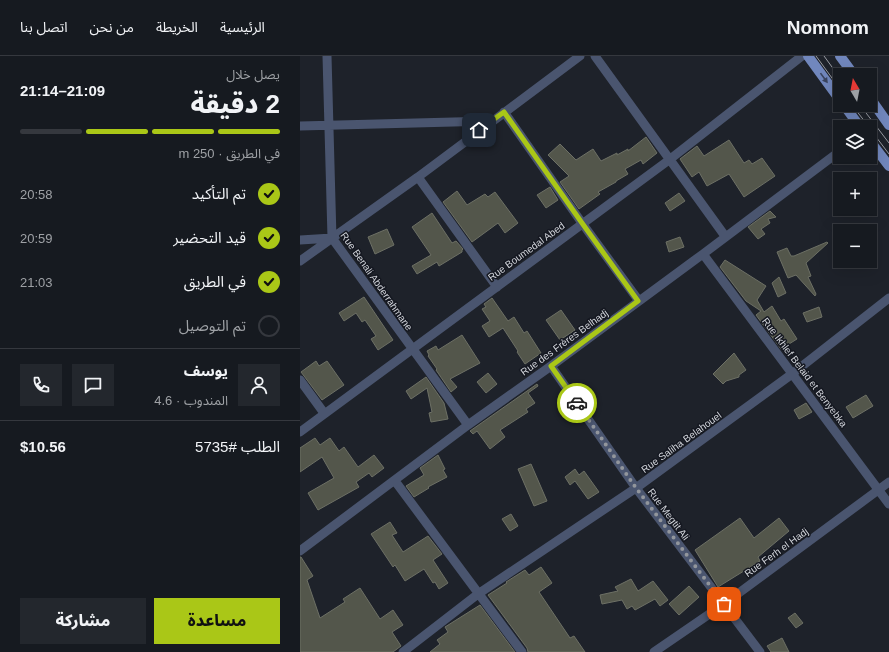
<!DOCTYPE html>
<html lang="ar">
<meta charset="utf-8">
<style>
:root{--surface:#161a20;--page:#23272d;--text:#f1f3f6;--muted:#9ea1a5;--line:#35383e;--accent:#aac717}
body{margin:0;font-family:Helvetica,"Noto Sans Arabic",sans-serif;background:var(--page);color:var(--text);direction:rtl;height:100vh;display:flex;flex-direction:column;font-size:15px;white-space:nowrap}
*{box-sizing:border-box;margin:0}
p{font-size:13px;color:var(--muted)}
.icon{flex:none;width:22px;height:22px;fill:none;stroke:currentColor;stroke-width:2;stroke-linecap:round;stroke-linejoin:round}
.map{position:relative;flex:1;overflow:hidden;direction:ltr}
.drawer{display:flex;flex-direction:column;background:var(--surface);width:300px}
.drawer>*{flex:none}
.needle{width:26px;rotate:350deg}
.controls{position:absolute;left:533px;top:12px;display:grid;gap:8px}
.controls a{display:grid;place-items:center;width:44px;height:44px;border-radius:0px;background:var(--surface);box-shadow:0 4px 16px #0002,0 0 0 1px var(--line);font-size:20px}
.pin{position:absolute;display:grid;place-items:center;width:34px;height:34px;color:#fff;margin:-17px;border-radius:8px;box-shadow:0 2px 6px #0006}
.courier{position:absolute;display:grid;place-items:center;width:40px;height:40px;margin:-20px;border:3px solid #aac717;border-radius:50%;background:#fff;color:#222;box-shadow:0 1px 5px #0007}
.headline em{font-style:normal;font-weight:800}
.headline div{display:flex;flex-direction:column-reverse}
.headline{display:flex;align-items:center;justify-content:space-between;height:68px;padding:0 20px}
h1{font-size:26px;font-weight:800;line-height:30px}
.bar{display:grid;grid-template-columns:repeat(4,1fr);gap:6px 4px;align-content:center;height:48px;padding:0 20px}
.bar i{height:5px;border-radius:3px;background:var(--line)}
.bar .active{background:var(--accent)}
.bar p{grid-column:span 4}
.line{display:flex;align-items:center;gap:10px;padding:0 20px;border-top:1px solid var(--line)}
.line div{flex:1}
.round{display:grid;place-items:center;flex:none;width:42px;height:42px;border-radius:0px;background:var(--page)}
ol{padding:0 20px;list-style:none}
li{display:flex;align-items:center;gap:12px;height:44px}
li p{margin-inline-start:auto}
li .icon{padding:4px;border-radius:50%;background:var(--accent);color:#111;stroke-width:4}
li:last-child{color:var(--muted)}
li i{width:22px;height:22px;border:2px solid var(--line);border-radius:50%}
.action{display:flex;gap:8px;margin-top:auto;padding:8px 20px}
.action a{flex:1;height:46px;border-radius:0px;background:var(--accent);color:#111;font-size:16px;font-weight:800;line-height:46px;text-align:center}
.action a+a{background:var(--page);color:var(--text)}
header{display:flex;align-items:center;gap:24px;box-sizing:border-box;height:56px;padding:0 20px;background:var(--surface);border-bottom:1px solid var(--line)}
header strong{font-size:19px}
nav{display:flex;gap:22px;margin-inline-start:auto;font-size:14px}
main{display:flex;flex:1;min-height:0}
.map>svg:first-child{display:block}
.building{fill:#53564b;stroke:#6d7065}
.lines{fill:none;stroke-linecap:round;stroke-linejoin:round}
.minor{stroke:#4a556f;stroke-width:9}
.primary{stroke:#7187bd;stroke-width:10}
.tram{stroke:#999ca3;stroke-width:1}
.oneway{fill:#3a445f}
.done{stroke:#92969c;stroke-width:4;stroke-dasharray:0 7.2}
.route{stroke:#aac717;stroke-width:5}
.labels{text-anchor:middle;stroke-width:3;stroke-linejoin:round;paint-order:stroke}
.street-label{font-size:10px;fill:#d1d4da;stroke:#151821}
</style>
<header>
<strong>Nomnom</strong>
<nav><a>الرئيسية</a><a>الخريطة</a><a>من نحن</a><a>اتصل بنا</a></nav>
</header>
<main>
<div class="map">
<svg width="589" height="596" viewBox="0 0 589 596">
<rect width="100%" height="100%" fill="#1e222a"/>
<!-- building -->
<path class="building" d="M346,81L357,97L343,108L341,104L325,113L328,118L316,125V126L298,136L300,138L279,153L260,126L269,120L248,99L260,88L276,104L293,93L301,105L317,97V99L328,93V95Z
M429,84L444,107L449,104L452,108L462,102L475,120L444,141L429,118L407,130L399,116L392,121L380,103L397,90L404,100Z
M250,131L258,144L246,152L237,139Z
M157,135L167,149L185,138L188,141L195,136L218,167L205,177L198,167L172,186L143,146Z
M379,137L385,145L370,155L365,147Z
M470,155L476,161L468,163L470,167L461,173L465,178L458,183L448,171Z
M132,157L152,187L156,185L163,193L162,194V196L139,210L137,206L117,218L112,210L131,199L112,171Z
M87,173L94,189L75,198L68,181Z
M380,181L384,191L369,196L366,186Z
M527,186L528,187L506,207L511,220L508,221L516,238L515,240L496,219L488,222L477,196L487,192L491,200H494Z
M425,204L466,230L457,244L464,256L472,250L481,265L484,263L497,283L481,293L456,259L461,255L446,245L420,211Z
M479,221L486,237L478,241L472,227Z
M64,241L93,284L78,294L71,283L76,280L65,264L62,266L56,257L44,265L39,257Z
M192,242L208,265L214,261L224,277L227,275L241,297L225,308L217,296L218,295L203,272L189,281L182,270L190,265L182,253L186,251L184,248Z
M519,251L522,261L507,266L503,257Z
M261,254L275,274L260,284L246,264Z
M162,279L180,307L150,323L157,331L151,336L136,314L137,313L128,300L129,299L127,295L136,290L138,294Z
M434,297L446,314L439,319V321L426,325L423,328L413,318Z
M16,305L19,310L27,305L44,329L22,344L1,316Z
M188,317L197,328L186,337L177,326Z
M126,321L144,347L148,363L131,366L129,357L132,356L127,332L111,343L106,335Z
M237,328L238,330L228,337L235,347L226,353L228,356L200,374L205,381L190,393L177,375L173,378L170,375Z
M566,339L573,350L553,362L546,351Z
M506,347L512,356L499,363L494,354Z
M15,382L20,389L30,382L39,395L44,391L58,411L74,399L84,412L72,421L69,417L56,426L59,431L18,454L8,437L34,422L22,401L0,416V392Z
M138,399L145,413L143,414L147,421L128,431L129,432L114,441L106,430L124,419L120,412Z
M231,408L247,445L234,450L218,413Z
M275,413L279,419L284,415L299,436L288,443L275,425L270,429L265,421Z
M211,458L218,470L210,475L202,463Z
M440,462L454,482L479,462L489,475L458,501L460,505L418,531L395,494Z
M90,466L97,477L92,479L103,496L128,480L142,498L133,504L148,527L139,533L135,526L133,527L124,513L105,525L95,509L93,511L71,478Z
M0,501H1L13,520L7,524L20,562L45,546L43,543L60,532L80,563L93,554L103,569L92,576L101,590L93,596H0Z
M241,511L252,527L239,536L270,582L274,580L285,596H228L227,592L188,539L207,527L206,526L225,514L229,519Z
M331,523L338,535L353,525L368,544L360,550L355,543L335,554L332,550L327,553L322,544L302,548L300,539L318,535L315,531Z
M389,530L399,541L379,559L369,548Z
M180,549L215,596H130L140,588L137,584L148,576L145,571Z
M495,557L503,567L496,572L488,562Z
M482,582L489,596H471L467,590Z"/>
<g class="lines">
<!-- minor -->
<path class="minor" d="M27,0L32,182L168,369
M295,0L425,180
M204,56L282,167L339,245
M0,70L192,65
M118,121L197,231
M0,184L32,182
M403,198L589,448
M0,205L118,121L280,0
M251,310L336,432L460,596
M0,324L24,357
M0,376L369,104L502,0
M95,425L222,596
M0,495L168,369L251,310L403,198L540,95
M103,596L178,538L336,432L492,318L589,242
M354,596L424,548L589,426"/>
<!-- primary -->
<path class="primary" d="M508,0L540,44
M540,0L554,19
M570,42L589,69
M544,49L560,71
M570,85L589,110"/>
<!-- tram -->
<path class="tram" d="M516,0L540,33
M524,0L540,22
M552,49L569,71
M560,49L589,87
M570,73L589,98"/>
</g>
<!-- one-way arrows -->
<defs><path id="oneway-solid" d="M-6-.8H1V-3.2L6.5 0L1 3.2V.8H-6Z"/></defs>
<use class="oneway" href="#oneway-solid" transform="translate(524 22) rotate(54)"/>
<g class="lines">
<!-- done -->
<path class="done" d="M277,347L336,432L424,548"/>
<!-- route -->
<path class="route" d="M179,74L204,56L282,167L338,245L251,310L277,347"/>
</g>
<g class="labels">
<!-- street labels -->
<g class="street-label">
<text transform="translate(226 195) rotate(-36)" y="4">Rue Boumedal Abed</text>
<text transform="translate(77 225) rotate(55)" y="4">Rue Benali Abderrahmane</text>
<text transform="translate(264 286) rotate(-36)" y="4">Rue des Frères Belhadj</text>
<text transform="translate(505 316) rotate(53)" y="4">Rue Ikhlef Belaid et Benyebka</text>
<text transform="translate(381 386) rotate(-36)" y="4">Rue Saliha Belahouel</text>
<text transform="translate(369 458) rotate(53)" y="4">Rue Megtit Ali</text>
<text transform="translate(476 496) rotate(-36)" y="4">Rue Ferh el Hadj</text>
</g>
</g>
</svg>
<div class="controls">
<a><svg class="needle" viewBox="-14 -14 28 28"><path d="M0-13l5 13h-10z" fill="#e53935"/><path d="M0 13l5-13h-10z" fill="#9ea1a5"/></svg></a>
<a><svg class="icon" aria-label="layers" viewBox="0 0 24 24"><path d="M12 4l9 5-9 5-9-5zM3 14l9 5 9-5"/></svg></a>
<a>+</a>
<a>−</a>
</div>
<div class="pin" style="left:424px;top:548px;background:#ea580c"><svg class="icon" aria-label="bag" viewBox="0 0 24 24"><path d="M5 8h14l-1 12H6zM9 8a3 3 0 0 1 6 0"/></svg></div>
<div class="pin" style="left:179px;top:74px;background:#1f2937"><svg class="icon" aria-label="home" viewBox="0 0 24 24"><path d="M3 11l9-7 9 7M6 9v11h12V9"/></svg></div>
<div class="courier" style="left:277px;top:347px"><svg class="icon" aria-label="car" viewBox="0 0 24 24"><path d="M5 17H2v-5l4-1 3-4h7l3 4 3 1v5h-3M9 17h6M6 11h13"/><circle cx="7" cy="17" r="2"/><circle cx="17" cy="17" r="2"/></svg></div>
</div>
<section class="drawer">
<div class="headline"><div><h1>2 دقيقة</h1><p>يصل خلال</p></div><em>21:09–21:14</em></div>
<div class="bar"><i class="active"></i><i class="active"></i><i class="active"></i><i></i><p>في الطريق · 250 m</p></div>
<ol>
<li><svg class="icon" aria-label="check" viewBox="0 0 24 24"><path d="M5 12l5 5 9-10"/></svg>تم التأكيد<p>20:58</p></li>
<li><svg class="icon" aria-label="check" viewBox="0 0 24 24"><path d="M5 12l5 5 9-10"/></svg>قيد التحضير<p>20:59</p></li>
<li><svg class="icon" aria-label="check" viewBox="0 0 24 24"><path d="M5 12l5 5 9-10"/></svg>في الطريق<p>21:03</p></li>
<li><i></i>تم التوصيل</li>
</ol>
<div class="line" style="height:72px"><a class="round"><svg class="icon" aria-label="person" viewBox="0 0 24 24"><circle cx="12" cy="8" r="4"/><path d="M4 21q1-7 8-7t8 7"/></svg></a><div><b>يوسف</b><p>المندوب · 4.6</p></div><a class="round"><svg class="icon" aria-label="chat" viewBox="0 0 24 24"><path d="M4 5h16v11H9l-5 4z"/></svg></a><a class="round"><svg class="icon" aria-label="phone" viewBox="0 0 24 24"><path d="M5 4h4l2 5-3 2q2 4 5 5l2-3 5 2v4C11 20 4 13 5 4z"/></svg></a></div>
<div class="line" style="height:52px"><div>الطلب #5735</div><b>$10.56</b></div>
<div class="action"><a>مساعدة</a><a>مشاركة</a></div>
</section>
</main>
